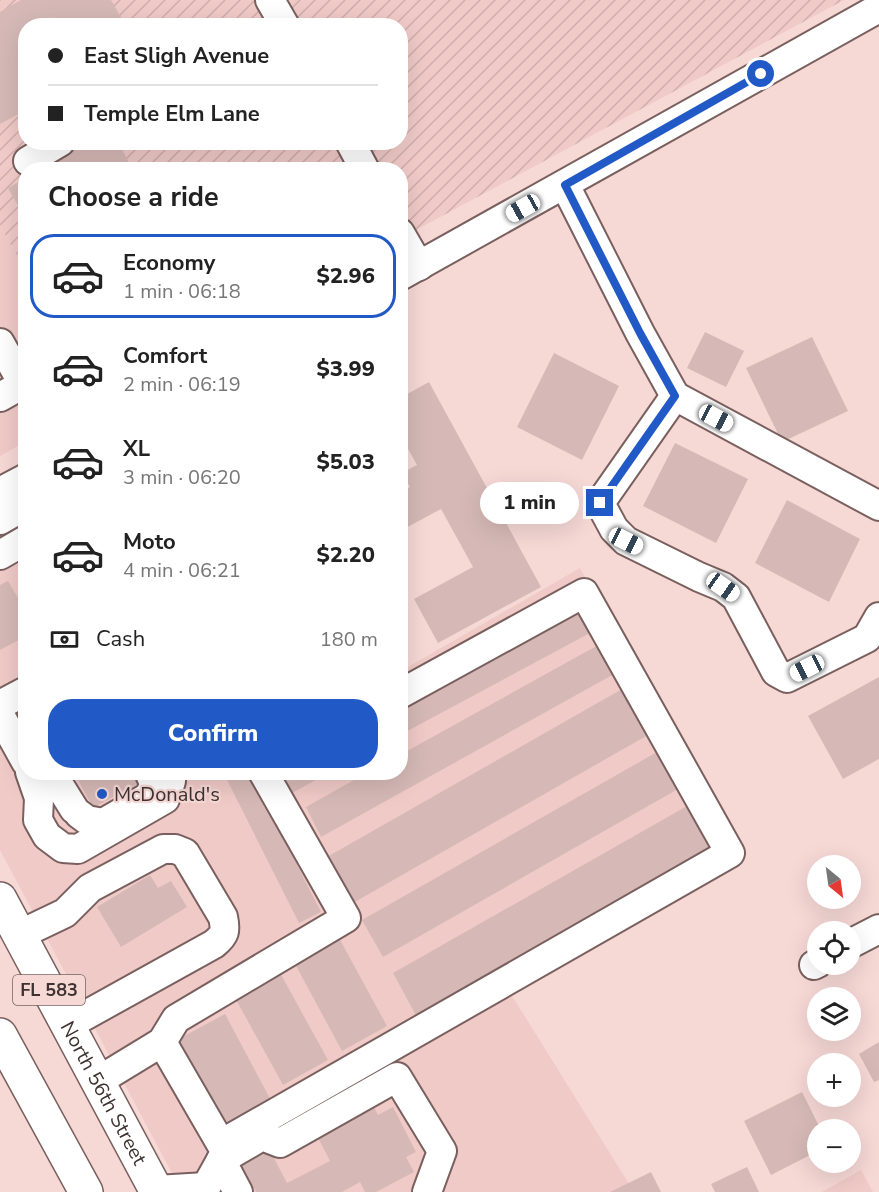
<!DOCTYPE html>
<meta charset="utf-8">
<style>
:root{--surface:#fff;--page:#f2f2f2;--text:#222;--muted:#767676;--line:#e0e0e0;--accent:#2159c6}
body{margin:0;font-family:"Nunito Sans",sans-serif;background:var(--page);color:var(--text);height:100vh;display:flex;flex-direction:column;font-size:22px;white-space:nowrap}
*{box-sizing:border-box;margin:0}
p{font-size:20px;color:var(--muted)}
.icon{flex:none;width:33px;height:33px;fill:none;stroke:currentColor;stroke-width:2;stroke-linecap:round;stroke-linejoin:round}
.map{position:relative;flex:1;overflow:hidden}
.sheet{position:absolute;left:18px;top:162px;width:390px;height:618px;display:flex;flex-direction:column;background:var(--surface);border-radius:24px;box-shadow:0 6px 24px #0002}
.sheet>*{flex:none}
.hud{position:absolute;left:18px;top:18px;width:390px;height:132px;border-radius:24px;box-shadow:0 6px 24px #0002;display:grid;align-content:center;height:132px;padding:0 30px;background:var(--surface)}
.needle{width:39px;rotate:151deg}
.fabs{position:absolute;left:807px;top:855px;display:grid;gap:12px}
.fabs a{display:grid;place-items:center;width:54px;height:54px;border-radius:50%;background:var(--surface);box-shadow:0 6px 24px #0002;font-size:30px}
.end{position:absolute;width:27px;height:27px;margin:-14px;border:8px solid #2159c6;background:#fff;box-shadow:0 0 0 3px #fff}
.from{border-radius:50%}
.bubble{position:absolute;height:42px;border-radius:21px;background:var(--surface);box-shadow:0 6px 24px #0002;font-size:20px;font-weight:800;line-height:42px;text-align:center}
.car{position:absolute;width:18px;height:36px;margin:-18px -9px;border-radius:8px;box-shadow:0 0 4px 2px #0007;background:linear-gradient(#fff 24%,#345 0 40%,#fff 0 76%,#345 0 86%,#fff 0)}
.hud b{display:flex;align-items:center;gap:21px;height:57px;font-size:22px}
.hud b+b{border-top:2px solid var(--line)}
.hud i{width:15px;height:15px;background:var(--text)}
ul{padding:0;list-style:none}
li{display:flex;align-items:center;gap:18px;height:84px;margin:0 12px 9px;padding:0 18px;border:3px solid transparent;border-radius:24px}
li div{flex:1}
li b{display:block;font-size:22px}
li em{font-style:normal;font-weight:800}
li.selected{border-color:var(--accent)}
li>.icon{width:54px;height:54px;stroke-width:1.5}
h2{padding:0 30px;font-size:27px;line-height:72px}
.pay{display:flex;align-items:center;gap:15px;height:66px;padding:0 30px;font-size:22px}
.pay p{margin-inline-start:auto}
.cta{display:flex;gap:12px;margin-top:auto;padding:12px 30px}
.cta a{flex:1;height:69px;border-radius:24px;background:var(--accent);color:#fff;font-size:24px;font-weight:800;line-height:69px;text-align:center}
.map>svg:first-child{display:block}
</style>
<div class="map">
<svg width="879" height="1192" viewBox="0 0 879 1192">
<defs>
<pattern id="industrial-furrows" width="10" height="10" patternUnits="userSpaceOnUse" patternTransform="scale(1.5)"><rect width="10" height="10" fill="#f0cac7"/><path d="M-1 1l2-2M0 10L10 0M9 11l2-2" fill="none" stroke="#cfaeab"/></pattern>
</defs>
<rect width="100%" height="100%" fill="#f6d8d5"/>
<g fill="#f0cac7">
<polygon points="0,225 26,271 25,442 0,456"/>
<polygon points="25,517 26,772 400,772 401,671 580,568 735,849 501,978 634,1192 182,1192 0,850 0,531"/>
<polygon points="861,1170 873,1192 822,1192"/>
</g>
<path fill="url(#industrial-furrows)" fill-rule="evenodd" d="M0,0H844L401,238L400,170H26L25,271L0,225ZM26,26H400V142H26Z"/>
<g fill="#d6b9b7">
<polygon points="21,0 111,0 126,26 26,26 26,110 0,124 0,12"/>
<polygon points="90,142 118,142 133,170 41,170"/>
<polygon points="26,178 26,220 8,188"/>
<polygon points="705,332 744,351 726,387 687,368"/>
<polygon points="812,337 848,411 782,442 746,368"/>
<polygon points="554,353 619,386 582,460 517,427"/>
<polygon points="429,382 541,587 438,643 414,599 473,567 441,509 400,531 400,493 410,487 402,473 417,465 400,434 400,398"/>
<polygon points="675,443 748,479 716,543 643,506"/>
<polygon points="787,500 860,539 829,602 755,563"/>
<polygon points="8,581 26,612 26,636 0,650 0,585"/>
<polygon points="577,609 590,633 400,735 400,704"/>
<polygon points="600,644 616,673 321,837 306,807 368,772 400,772 400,755"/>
<polygon points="879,677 879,759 843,779 808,716"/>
<polygon points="622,689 648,735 353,903 327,857"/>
<polygon points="657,752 678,789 383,957 362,920"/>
<polygon points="74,772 140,772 144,780 93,808"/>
<polygon points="241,772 250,772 321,912 299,923 227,780"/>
<polygon points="281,772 330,772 292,793"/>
<polygon points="687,806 713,851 418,1019 393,973"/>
<polygon points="150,875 158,888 171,881 187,907 121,947 97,907"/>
<polygon points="339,938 387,1026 342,1051 294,962"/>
<polygon points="279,971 328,1060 283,1085 234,996"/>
<polygon points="225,1014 274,1106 224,1133 175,1041"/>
<polygon points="879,1042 879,1080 874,1082 859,1054"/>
<polygon points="802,1092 821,1130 818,1130 818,1151 771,1175 744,1121"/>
<polygon points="371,1101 378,1115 393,1107 416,1152 406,1157 414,1172 376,1192 365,1192 360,1182 342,1192 256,1192 236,1154 264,1139 287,1183 330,1161 314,1130"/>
<polygon points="747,1167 759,1192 715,1192 711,1184"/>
<polygon points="651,1172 661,1192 610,1192"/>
</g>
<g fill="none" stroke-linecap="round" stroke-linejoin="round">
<defs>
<g id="minor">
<polyline points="270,0 285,26"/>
<polyline points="350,142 365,170"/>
<polyline points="28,161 60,142"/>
<polyline points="565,185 640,333 675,396 879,506"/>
<polyline points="400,233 419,266"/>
<polyline points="400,276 879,8"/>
<polyline points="0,343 23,384"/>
<polyline points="675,396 600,503 614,529 626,541 699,577 723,587 736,597 776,672 787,678 867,638 879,617"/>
<polyline points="0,397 23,384 26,389"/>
<polyline points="0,492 26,478"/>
<polyline points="0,520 26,505"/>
<polyline points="0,555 26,540"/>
<polyline points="0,705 26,691"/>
<polyline points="0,715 26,762"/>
<polyline points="30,772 39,798 38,820 47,836 63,848 78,849 165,799 171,781 169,772"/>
<polyline points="48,772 56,780 74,809"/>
<polyline points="79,814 87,820 103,823 148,797 155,785 149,772"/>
<path d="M19,935L65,913L90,888L163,849H175L185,853L223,917C226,931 225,935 214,944L68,1025"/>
<polyline points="850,944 879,929"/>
<polyline points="814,965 818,963"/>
<polyline points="162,1042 221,1144 730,853 584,593 400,694"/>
<polyline points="98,1081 162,1042 176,1019 346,918 263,772"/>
<polyline points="221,1160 238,1192"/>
<polyline points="206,1187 221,1160 262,1136 280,1143 397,1077 442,1151 427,1192"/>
<polyline points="156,1190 206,1187 204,1192"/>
</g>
<g id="major">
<path id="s1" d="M0,899L157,1192"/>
<polyline points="0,1035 86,1192"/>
</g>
</defs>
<use href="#minor" stroke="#79605e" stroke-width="32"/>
<use href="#major" stroke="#79605e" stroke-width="36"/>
<use href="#minor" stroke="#fff" stroke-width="28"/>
<use href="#major" stroke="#fff" stroke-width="33"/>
</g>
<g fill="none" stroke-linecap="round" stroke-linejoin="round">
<polyline stroke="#2159c6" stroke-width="8" points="600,503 675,396 640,333 565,185 761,74"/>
</g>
<circle fill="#2159c6" stroke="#f6d8d5" stroke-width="2" cx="102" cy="794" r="6"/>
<g text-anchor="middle" stroke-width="4.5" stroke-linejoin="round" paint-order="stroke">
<rect fill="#f6d8d5" stroke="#746462" stroke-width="1.5" x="13" y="975" width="72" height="30" rx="4.5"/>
<g font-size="18" font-weight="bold" fill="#3d3231">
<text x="49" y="996">FL 583</text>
</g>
<g font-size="20" fill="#3d3231" stroke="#f6d8d5" text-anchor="start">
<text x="114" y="801">McDonald's</text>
</g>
<g font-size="20" fill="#3d3231" stroke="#f6d8d5">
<text dy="7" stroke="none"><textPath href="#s1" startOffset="220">North 56th Street</textPath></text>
</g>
</g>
</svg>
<div class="fabs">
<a><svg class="needle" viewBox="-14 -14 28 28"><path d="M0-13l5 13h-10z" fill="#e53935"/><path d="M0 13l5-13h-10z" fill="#767676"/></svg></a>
<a><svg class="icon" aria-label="locate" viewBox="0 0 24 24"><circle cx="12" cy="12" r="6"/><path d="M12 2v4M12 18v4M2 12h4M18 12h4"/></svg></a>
<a><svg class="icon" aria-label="layers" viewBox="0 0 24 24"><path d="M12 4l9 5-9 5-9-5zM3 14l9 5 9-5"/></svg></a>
<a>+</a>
<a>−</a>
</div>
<i class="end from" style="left:761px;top:74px"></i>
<i class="end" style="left:600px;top:503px"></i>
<div class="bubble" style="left:480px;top:482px;width:99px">1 min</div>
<i class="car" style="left:523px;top:208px;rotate:241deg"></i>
<i class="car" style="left:716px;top:418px;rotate:118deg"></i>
<i class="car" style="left:626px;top:541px;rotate:117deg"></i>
<i class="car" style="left:723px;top:587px;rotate:125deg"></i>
<i class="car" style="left:807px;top:668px;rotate:243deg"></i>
<div class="hud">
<b><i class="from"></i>East Sligh Avenue</b>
<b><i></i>Temple Elm Lane</b>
</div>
<section class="sheet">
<h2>Choose a ride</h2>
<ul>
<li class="selected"><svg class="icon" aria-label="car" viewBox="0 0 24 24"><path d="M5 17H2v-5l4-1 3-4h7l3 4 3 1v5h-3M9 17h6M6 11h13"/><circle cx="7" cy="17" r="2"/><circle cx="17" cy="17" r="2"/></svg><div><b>Economy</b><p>1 min · 06:18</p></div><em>$2.96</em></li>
<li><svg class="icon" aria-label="car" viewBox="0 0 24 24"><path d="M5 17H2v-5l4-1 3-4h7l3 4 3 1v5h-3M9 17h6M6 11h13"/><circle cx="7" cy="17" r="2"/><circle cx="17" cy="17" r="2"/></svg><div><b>Comfort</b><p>2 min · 06:19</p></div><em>$3.99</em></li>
<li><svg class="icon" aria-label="car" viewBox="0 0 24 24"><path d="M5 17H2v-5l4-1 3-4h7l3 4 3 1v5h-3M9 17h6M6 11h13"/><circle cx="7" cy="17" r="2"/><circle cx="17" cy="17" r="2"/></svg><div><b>XL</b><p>3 min · 06:20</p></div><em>$5.03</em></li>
<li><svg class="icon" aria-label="car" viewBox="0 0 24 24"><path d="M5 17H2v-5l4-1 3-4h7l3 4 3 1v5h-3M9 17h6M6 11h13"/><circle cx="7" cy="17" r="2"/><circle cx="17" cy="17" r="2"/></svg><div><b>Moto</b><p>4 min · 06:21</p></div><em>$2.20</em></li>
</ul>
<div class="pay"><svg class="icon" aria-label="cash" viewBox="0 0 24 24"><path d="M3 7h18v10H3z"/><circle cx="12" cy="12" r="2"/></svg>Cash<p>180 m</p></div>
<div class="cta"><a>Confirm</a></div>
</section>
</div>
